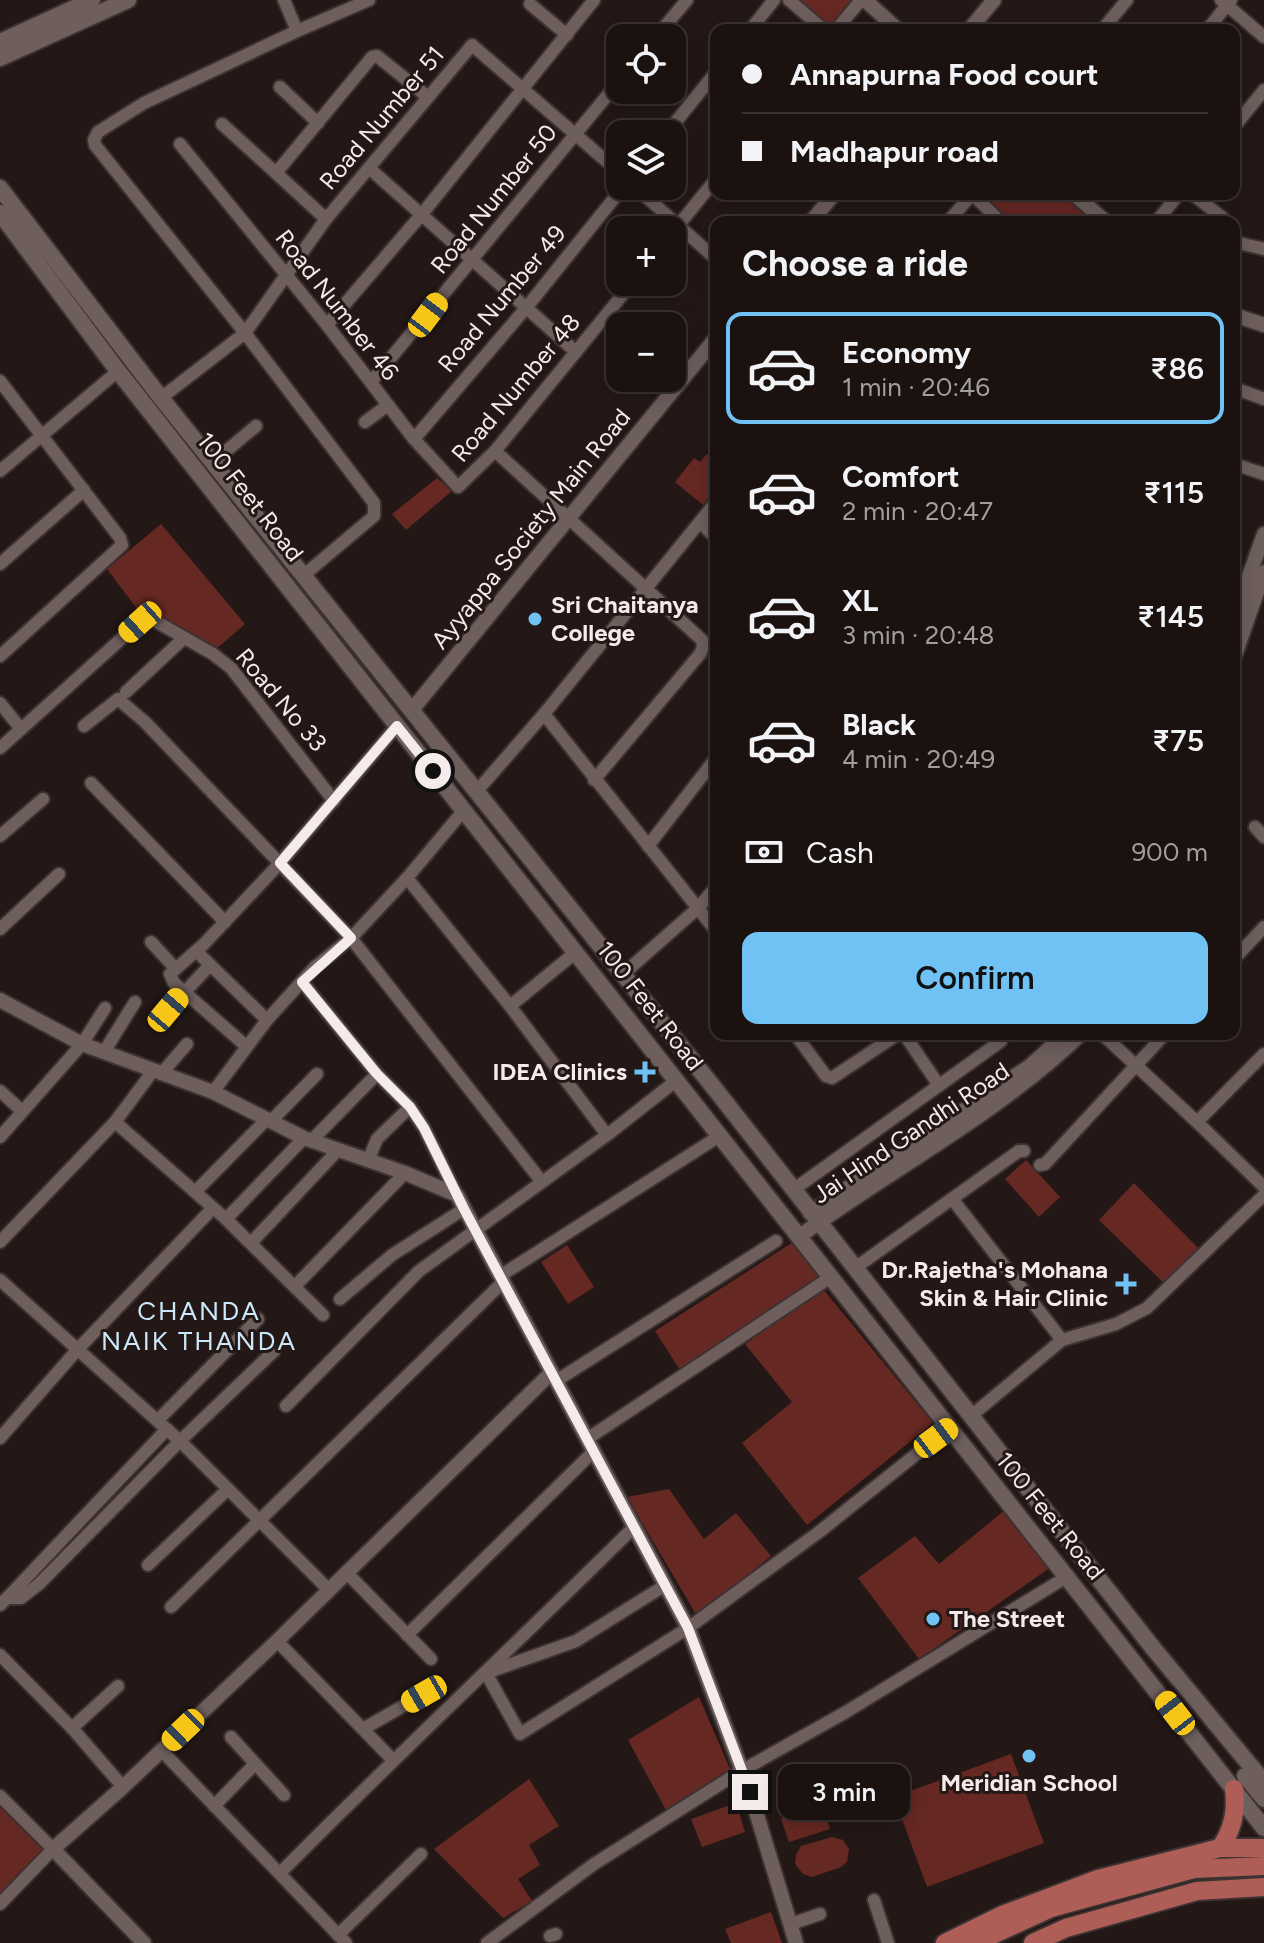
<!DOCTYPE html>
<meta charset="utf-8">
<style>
:root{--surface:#1b1210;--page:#241b19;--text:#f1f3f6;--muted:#a09e9f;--line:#393230;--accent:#70c2f4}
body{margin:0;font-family:Figtree,sans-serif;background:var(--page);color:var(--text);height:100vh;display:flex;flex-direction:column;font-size:30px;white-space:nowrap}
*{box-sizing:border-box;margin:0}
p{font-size:26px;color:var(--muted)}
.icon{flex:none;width:44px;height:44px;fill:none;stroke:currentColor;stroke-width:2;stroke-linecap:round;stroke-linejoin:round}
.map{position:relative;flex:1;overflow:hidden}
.panel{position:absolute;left:710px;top:216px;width:530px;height:824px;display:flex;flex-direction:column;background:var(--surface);border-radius:16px;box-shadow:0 4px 20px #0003,0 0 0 2px var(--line)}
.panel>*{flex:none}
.guide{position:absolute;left:710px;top:24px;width:530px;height:176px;border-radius:16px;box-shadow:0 4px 20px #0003,0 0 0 2px var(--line);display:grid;align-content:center;height:176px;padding:0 32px;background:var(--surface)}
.fabs{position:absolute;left:606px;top:24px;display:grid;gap:16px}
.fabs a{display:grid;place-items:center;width:80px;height:80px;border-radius:16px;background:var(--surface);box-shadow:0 4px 20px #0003,0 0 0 2px var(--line);font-size:40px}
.end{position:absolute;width:36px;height:36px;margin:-18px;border:10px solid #f4ebea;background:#111;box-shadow:0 0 0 4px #111}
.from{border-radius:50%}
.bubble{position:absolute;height:56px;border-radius:16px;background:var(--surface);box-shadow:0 4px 20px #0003,0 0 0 2px var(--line);font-size:26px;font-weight:600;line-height:56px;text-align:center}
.car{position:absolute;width:24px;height:48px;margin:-24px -12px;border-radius:10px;box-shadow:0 0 6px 2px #0007;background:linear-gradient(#f5c518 24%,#345 0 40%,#f5c518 0 76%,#345 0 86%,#f5c518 0)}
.guide b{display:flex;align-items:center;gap:28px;height:76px;font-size:30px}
.guide b+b{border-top:2px solid var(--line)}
.guide i{width:20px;height:20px;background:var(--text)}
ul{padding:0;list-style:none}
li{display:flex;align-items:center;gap:24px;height:112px;margin:0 16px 12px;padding:0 16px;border:4px solid transparent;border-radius:16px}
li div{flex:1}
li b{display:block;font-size:30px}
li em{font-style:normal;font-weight:600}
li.active{border-color:var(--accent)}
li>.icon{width:72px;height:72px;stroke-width:1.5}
h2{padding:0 32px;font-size:36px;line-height:96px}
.pay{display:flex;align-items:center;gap:20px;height:88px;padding:0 32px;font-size:30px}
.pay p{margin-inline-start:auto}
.action{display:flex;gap:16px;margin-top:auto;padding:16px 32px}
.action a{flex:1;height:92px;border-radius:16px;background:var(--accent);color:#111;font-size:32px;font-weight:600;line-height:92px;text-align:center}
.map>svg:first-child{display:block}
</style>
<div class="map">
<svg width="1264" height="1943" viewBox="0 0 1264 1943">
<rect width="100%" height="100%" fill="#241816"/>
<g fill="#662823">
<polygon points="794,0 854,0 829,30"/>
<polygon points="982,194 1064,194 1096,222 1012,222"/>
<polygon points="707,454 716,461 716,488 703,505 675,482 694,458 700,462"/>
<polygon points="437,478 452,491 406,530 392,514"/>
<polygon points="161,524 245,624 215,650 154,613 141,614 107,569"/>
<polygon points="1026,1160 1060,1197 1039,1217 1005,1179"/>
<polygon points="1134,1183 1204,1254 1170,1289 1099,1220"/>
<polygon points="793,1242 822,1277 680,1370 655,1331"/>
<polygon points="567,1245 594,1287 568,1304 541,1262"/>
<polygon points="823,1289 933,1423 807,1525 742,1443 792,1402 745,1344"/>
<polygon points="669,1489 704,1539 736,1513 771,1556 697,1616 627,1497"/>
<polygon points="1005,1510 1051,1567 919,1659 858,1578 915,1536 939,1564"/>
<polygon points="699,1697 730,1769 666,1810 628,1740"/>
<polygon points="1011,1754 1044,1843 927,1887 894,1797"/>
<polygon points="529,1779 559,1826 529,1845 540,1865 518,1879 532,1901 503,1918 434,1849"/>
<polygon points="736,1803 745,1832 702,1847 691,1819"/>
<polygon points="0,1804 45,1849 0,1895"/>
<polygon points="822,1804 830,1829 789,1842 781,1819"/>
<polygon points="832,1837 843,1840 849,1849 847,1862 841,1867 812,1877 803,1874 795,1864 796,1855 801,1846"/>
<polygon points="771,1912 782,1943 731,1943 725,1929"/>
</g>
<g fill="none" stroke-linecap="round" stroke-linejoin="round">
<defs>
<g id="minor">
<polyline points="284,0 297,31 144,103 98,132 94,140 95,145 245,333 374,503 374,516 304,575"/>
<polyline points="789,0 824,30"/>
<polyline points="1221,0 1264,37"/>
<polyline points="530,4 567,35"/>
<polyline points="750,30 774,0"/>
<polyline points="836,30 861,0"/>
<polyline points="1102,30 1127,0"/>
<polyline points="1207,30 1231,0"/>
<polyline points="297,31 369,0"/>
<polyline points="655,38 687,0"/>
<polyline points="280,87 318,123"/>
<polyline points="222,124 276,173"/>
<polyline points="1234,127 1264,90"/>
<polyline points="666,134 716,72"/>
<polyline points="180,144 327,325 414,439 458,487 495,451 633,282"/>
<polyline points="369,168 576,352"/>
<polyline points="634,186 716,259"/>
<polyline points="972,194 1001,222"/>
<polyline points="1192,194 1223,218"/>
<polyline points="326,219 276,173 372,57 377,56 428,97"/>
<polyline points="948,222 972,194"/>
<polyline points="1156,222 1179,194"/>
<polyline points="672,233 716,179"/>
<polyline points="1234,242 1264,249"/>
<polyline points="327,325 422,214 594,0"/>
<polyline points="0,381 120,538 122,545 0,656"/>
<polyline points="371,382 620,80"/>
<polyline points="1234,388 1264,399"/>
<polyline points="161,398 245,333 326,219 472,45 620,173"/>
<polyline points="365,422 388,405"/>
<polyline points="414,439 526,308 624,186"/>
<polyline points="495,451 702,640 703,647 700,654 594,780"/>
<polyline points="213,462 256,426"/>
<polyline points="1234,464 1264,474"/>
<polyline points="0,471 118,371"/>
<polyline points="700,522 716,538"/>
<polyline points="0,564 84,490"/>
<polyline points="126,692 183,639"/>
<polyline points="0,703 21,729"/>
<polyline points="544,714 716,931"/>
<polyline points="84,726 118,699 145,722 351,938 542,1182"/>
<polyline points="0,748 140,622 150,618 213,654 231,668 334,801"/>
<polyline points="91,783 225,922"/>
<polyline points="477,791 544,714 716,502"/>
<polyline points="1255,827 1264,837"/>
<polyline points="0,836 43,799"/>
<polyline points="648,846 716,758"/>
<polyline points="407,878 510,1006 607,1135"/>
<polyline points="0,929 59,874"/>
<polyline points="151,942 175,968"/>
<polyline points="196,951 267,1020"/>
<polyline points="1234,959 1264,927"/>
<polyline points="622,975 698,908 716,887"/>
<polyline points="302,982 377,1074 410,1107 424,1128 457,1195"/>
<polyline points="510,1006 576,952"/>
<polyline points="168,1010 210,965"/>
<polyline points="795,1034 826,1076 832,1078 898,1034"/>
<polyline points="904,1034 938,1084"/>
<polyline points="1102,1034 1197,1122"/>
<polyline points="246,1046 174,983 170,974 204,944 280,863 397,726"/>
<polyline points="104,1052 135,1002"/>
<polyline points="1264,1054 1197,1122 1264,1187"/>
<polyline points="161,1074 187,1044"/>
<polyline points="0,1091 22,1111"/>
<polyline points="213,1092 267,1020 314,968 351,938 407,878 464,810"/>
<polyline points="271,1121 317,1074"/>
<polyline points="115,1122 226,1219 323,1315"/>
<polyline points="0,1137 82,1044 105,1008"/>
<polyline points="312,1140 377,1074"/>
<polyline points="368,1161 377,1139 410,1107"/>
<polyline points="1040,1165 1045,1164 1165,1034"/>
<polyline points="793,1190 1001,1041"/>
<polyline points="195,1192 267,1119"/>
<polyline points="953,1200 1062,1340"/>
<polyline points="226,1219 304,1138"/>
<polyline points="0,1242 115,1122 153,1071"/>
<polyline points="251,1243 338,1150"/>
<polyline points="855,1268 1019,1151 1024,1151"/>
<polyline points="500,1276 721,1135"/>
<polyline points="0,1280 180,1441 328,1589"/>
<polyline points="295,1286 405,1173"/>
<polyline points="340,1299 392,1255 464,1209"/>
<polyline points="556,1381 776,1241"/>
<polyline points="286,1406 419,1271 607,1135 677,1080"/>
<polyline points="971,1416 1062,1340 1116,1324 1147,1308 1264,1195"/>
<polyline points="158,1420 258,1319"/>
<polyline points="0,1438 78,1349 213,1208"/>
<polyline points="587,1439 831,1277"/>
<polyline points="148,1565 228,1489"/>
<polyline points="346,1572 431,1659"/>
<polyline points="664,1586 576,1641 486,1673 520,1734 688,1628 819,1532 949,1428"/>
<polyline points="7,1598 167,1429"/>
<polyline points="0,1605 7,1598 21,1598 39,1584 180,1441 274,1351"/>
<polyline points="171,1607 503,1282"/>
<polyline points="407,1635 593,1452"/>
<polyline points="277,1641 392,1759"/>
<polyline points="0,1655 72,1728 123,1787"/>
<polyline points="72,1728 118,1686"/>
<polyline points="363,1729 424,1694"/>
<polyline points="231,1737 284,1795"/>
<polyline points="162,1751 346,1943"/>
<polyline points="0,1796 53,1849 0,1904"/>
<polyline points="214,1806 255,1764"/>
<path d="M280,1873C396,1756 516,1644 633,1528"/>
<polyline points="874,1900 888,1943"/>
<polyline points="791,1924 820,1914"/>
<polyline points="338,1935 421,1854"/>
<polyline points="550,1936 556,1934"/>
<polyline points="487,1943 594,1864 741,1771 846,1712 1068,1576"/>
</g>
<g id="tertiary">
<polyline points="865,0 898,30"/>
<polyline points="969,30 994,0"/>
<polyline points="1074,194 1106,222"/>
<polyline points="811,222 834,194"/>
<polyline points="1234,315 1264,325"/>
<polyline points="1234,618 1264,534"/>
<polyline points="1234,658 1264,572"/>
<polyline points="411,711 716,338"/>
<polyline points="0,1000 82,1044 213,1092 304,1138 405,1173 457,1195 688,1628 750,1792 796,1943"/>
<polyline points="810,1213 1030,1066 1065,1034"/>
<path d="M800,1236C893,1168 998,1114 1081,1034"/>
<polyline points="144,1943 53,1849 123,1787 277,1641 551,1373"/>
</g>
<g id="secondary">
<polyline points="0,42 92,0"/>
<polyline points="0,58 128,0"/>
<polyline points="0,188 161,398 715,1089 1153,1648 1264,1782"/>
<polyline points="0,213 118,371 1264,1828"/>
<polyline points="1245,1776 1264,1799"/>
</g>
<g id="primary">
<path d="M1220,1848C1233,1830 1237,1811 1234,1789"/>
<polyline points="945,1943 1002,1915 1098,1879 1220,1848 1264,1848"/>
<polyline points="975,1943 1051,1908 1194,1869 1264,1866"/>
<polyline points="1033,1943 1066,1928 1197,1891 1264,1887"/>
</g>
</defs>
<use href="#minor" stroke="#3b3231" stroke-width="16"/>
<use href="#tertiary" stroke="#3b3231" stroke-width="18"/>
<use href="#secondary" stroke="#3b3231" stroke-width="20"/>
<use href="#primary" stroke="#3b3231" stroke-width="22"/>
<use href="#minor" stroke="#6e5f5d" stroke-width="12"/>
<use href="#tertiary" stroke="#6e5f5d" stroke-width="14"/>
<use href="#secondary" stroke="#6e5f5d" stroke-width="16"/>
<use href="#primary" stroke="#ae5e57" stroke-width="18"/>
</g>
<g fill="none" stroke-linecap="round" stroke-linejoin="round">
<polyline stroke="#f4ebea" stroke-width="10" points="433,771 397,726 280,863 351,938 302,982 377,1074 410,1107 424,1128 464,1209 688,1628 750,1792"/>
</g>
<g fill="#70c2f4" stroke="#241816" stroke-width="3">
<circle cx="535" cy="619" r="8"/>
<path d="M641 1060h8v8h8v8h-8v8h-8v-8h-8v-8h8z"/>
<path d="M1122 1272h8v8h8v8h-8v8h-8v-8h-8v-8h8z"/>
<circle cx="933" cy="1619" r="8"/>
<circle cx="1029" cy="1756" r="8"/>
</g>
<g text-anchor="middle" stroke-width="6" stroke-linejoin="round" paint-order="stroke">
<g font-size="24" fill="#f4ebea" stroke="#241816">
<text transform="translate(382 118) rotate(-50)" y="8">Road Number 51</text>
<text transform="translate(494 199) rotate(-51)" y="8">Road Number 50</text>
<text transform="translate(502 299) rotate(-50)" y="8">Road Number 49</text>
<text transform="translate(337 305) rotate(52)" y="8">Road Number 46</text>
<text transform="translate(516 388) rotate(-50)" y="8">Road Number 48</text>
<text transform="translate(250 497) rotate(52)" y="8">100 Feet Road</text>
<text transform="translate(531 529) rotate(-51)" y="8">Ayyappa Society Main Road</text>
<text transform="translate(281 700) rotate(50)" y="8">Road No 33</text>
<text transform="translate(650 1006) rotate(52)" y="8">100 Feet Road</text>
<text transform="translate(911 1133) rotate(-34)" y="8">Jai Hind Gandhi Road</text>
<text transform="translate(1050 1516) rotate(51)" y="8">100 Feet Road</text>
</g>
<g font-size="24" font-weight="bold" fill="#f4ebea" stroke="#241816" text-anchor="start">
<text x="551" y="613">Sri Chaitanya<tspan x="551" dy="28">College</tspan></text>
<text x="627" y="1080" text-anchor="end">IDEA Clinics</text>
<text x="1108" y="1278" text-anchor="end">Dr.Rajetha's Mohana<tspan x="1108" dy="28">Skin &amp; Hair Clinic</tspan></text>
<text x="949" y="1627">The Street</text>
<text x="1029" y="1791" text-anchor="middle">Meridian School</text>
</g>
<g font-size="26" letter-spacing="2" fill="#cbe8fb" stroke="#241816">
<text x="199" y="1320">CHANDA<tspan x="199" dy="30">NAIK THANDA</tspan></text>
</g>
</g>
</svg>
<div class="fabs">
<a><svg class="icon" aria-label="locate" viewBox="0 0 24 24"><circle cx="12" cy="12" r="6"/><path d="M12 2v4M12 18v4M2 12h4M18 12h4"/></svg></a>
<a><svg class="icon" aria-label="layers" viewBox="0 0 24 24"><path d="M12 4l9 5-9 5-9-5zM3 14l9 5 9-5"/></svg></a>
<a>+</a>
<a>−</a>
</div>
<i class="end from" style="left:433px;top:771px"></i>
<i class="end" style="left:750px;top:1792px"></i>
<div class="bubble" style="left:778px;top:1764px;width:132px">3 min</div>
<i class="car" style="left:428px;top:315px;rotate:37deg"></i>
<i class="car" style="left:140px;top:622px;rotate:228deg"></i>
<i class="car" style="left:168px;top:1010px;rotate:40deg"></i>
<i class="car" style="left:936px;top:1438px;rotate:53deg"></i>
<i class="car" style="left:424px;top:1694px;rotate:240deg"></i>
<i class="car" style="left:1175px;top:1713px;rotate:322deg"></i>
<i class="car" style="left:183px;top:1730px;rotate:226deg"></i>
<div class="guide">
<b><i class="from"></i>Annapurna Food court</b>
<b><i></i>Madhapur road</b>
</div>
<section class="panel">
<h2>Choose a ride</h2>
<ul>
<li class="active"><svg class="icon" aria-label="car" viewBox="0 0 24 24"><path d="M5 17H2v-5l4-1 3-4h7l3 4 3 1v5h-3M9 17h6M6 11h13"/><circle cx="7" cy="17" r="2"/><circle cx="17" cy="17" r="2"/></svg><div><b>Economy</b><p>1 min · 20:46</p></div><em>₹86</em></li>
<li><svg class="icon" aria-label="car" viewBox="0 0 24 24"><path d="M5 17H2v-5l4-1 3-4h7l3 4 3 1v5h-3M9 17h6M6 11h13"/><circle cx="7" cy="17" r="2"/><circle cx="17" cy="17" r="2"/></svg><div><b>Comfort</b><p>2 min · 20:47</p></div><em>₹115</em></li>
<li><svg class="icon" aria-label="car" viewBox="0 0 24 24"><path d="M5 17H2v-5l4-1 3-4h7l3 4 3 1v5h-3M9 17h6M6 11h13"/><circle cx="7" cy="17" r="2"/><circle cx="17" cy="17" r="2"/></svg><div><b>XL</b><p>3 min · 20:48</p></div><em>₹145</em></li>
<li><svg class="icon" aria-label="car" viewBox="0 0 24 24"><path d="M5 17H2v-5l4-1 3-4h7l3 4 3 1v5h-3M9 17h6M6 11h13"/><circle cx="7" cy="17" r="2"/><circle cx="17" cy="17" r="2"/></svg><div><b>Black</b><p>4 min · 20:49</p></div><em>₹75</em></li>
</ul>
<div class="pay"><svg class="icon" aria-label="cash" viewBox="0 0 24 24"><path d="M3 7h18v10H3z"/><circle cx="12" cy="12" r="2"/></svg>Cash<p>900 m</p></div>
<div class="action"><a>Confirm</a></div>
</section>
</div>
